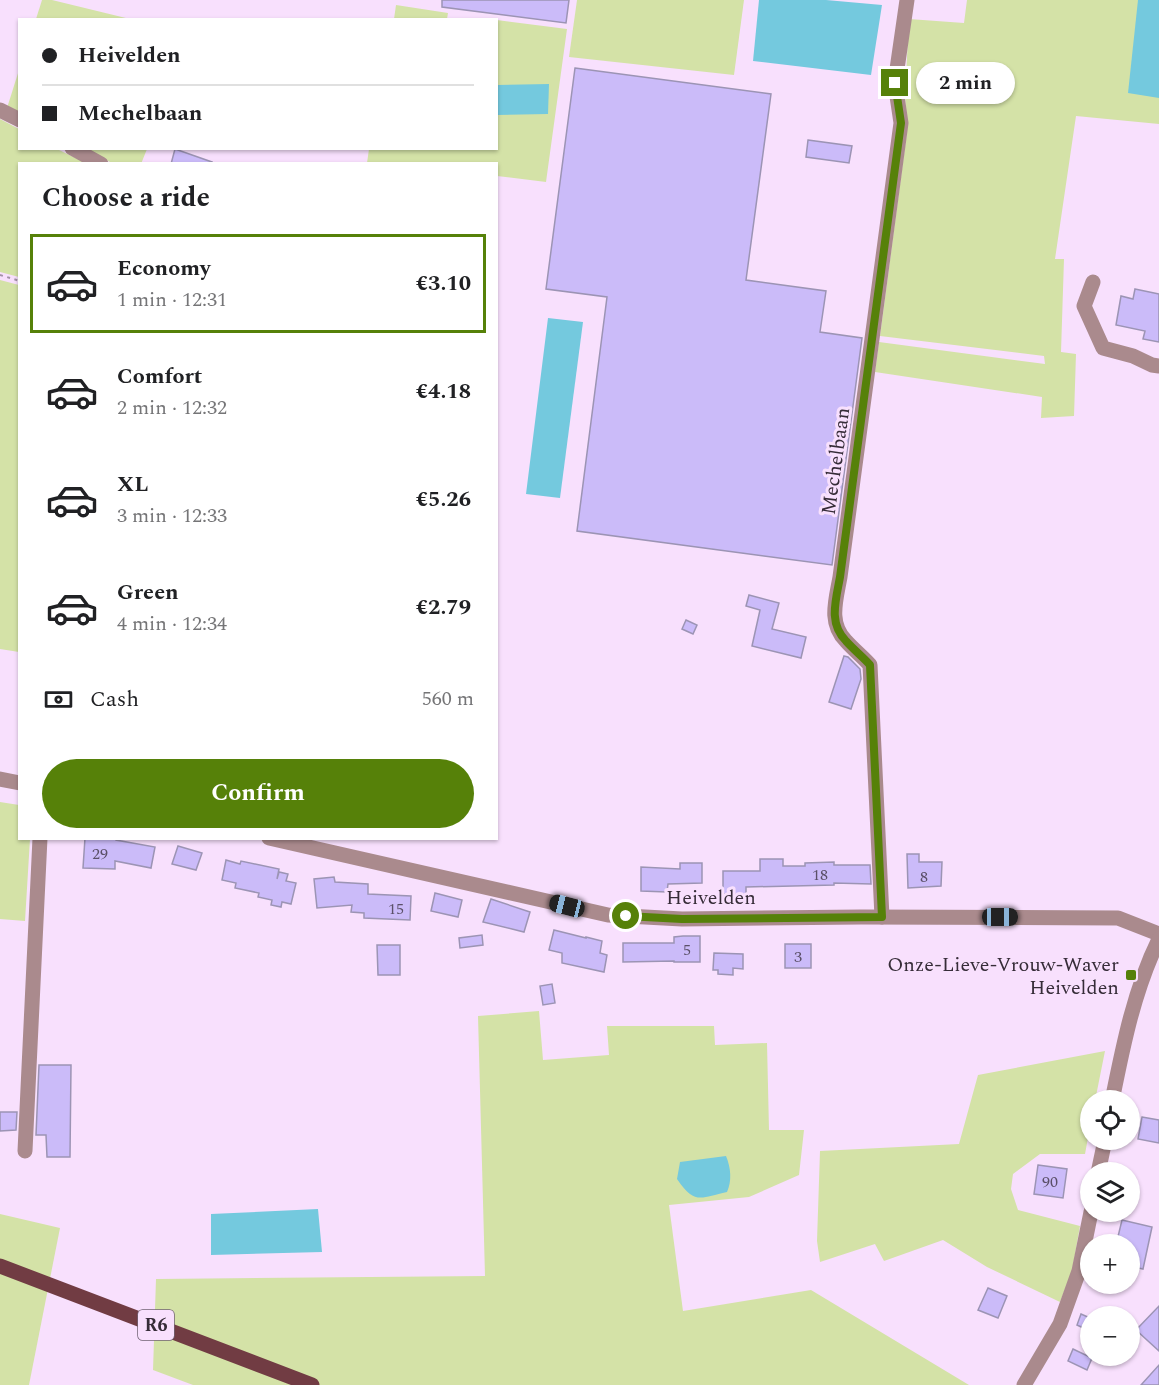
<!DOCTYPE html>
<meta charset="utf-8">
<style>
:root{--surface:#fff;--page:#f6f6f6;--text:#202124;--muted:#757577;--line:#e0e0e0;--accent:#568109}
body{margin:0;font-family:Spectral,serif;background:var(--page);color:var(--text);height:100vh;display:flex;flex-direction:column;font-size:22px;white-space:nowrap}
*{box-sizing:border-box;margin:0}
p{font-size:20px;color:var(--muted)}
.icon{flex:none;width:33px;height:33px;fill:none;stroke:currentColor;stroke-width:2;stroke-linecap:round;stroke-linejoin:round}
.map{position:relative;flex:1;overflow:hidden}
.details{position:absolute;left:18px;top:162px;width:480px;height:678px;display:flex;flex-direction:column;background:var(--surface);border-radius:0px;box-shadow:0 2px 4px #0004}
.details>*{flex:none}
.guide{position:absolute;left:18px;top:18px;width:480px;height:132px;border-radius:0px;box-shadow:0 2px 4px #0004;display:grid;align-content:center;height:132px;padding:0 24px;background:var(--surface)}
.controls{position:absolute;left:1080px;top:1090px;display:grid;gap:12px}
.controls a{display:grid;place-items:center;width:60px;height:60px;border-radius:50%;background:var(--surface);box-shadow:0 2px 4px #0004;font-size:30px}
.end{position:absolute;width:27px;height:27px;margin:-14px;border:8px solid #568109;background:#fff;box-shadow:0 0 0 3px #fff}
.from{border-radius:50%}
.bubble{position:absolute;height:42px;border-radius:21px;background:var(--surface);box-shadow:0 2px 4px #0004;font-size:20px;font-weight:700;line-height:42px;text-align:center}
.car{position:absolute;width:18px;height:36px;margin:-18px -9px;border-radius:8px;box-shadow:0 0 4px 2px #0007;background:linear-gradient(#222 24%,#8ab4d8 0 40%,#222 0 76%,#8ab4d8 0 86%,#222 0)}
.guide b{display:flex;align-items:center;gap:21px;height:57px;font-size:22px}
.guide b+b{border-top:2px solid var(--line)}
.guide i{width:15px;height:15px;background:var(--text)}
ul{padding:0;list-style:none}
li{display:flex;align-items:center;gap:18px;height:99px;margin:0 12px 9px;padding:0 12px;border:3px solid transparent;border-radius:0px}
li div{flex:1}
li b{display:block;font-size:22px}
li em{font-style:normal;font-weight:700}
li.active{border-color:var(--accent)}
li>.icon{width:54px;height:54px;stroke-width:1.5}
h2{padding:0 24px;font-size:27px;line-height:72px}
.pay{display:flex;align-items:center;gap:15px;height:66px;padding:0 24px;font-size:22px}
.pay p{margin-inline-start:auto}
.button{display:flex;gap:12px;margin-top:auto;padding:12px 24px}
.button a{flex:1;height:69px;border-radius:36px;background:var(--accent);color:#fff;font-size:24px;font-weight:700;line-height:69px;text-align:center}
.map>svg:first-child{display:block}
</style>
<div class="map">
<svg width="1159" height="1385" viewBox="0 0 1159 1385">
<rect width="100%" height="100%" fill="#f8e0fd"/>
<g fill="#d4e2a7">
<polygon points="42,0 52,0 130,19 36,19"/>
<polygon points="577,0 744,0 734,75 569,57"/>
<polygon points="967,0 1159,0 1159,124 1076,116 1055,259 1064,259 1061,352 1076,354 1074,416 1041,418 1042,397 875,372 879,342 1045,364 1044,356 880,336 907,132 905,95 909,19 964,23"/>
<polygon points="396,5 448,13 447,19 394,19"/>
<polygon points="497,20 567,29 546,182 497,176 496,164 367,163 369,149 496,148"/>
<polygon points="19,70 19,114 7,108"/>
<polygon points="0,119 19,129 20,148 57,149 86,163 20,164 19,277 0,272"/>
<polygon points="84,149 147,149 141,164 112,163"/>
<polygon points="0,280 19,285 19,652 0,649"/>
<polygon points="0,802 19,805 20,838 30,839 25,921 0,919"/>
<polygon points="539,1011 543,1060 609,1055 607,1026 714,1026 715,1045 767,1043 769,1130 804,1130 799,1175 749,1197 669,1205 683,1311 811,1290 969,1385 193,1385 153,1370 156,1279 485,1276 478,1016"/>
<polygon points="1105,1051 1095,1101 1090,1101 1090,1127 1085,1154 1040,1154 1013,1174 1011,1189 1018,1210 1080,1226 1072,1271 1060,1302 987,1267 943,1240 884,1261 875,1244 820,1262 817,1241 820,1151 959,1144 978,1075"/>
<polygon points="0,1214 60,1228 29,1385 0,1385"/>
</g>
<g fill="#74c9de">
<polygon points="759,0 826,0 882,5 871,75 753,61"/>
<polygon points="1138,0 1159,0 1159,98 1128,93"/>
<polygon points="549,84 548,114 497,115 497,85"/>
<polygon points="548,318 583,322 560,498 526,494"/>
<path d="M726,1156C731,1168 732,1181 727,1192C700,1198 695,1205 677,1179L680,1162Z"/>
<polygon points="318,1209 322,1252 211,1255 211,1214"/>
</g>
<g fill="#cbbbf9" stroke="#9c94b4" stroke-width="1.5">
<polygon points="442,0 569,0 566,23 442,7"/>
<polygon points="575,68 771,94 746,280 826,291 820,332 862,338 832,565 577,531 607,297 546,289"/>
<polygon points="808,140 852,146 849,163 806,157"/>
<polygon points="175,149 212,162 211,164 171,164"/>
<polygon points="1135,289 1159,294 1159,342 1143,339 1145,331 1116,325 1121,296 1133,299"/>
<polygon points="749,595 779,603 772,629 806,637 801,658 752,646 760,610 746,606"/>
<polygon points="686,620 697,625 693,634 682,629"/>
<polygon points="844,656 848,657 860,669 861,679 851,709 829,702"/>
<polygon points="85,838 116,838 116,840 155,847 151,868 115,861 115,869 83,868"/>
<polygon points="178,846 202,853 196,870 172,864"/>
<polygon points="907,854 919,854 919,862 942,862 941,886 908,888"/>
<polygon points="760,859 783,859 783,866 805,866 805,863 834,862 834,865 870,865 871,884 834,883 834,885 746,887 746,894 723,894 723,871 760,871"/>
<polygon points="226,860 240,864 241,861 279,869 277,879 279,872 288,874 286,881 296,883 291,904 282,902 281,907 271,905 272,900 258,897 259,893 235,888 236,883 222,880"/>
<polygon points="680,863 702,863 702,883 668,884 667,892 641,891 641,867 680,869"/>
<polygon points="334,877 335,882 368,884 368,894 411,896 410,920 364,918 364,913 351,912 352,905 317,908 314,879"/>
<polygon points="435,893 462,900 458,917 431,911"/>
<polygon points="491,899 530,912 524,932 483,922"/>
<polygon points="554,930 586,938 586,937 602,941 600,953 607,955 604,972 562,963 562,953 549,950"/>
<polygon points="482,935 483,945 460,948 459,938"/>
<polygon points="683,936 700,936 700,962 674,962 674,961 623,962 623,943 674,943 674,937"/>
<rect x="785" y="944" width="26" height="24"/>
<polygon points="377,945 400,945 400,975 378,975"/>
<polygon points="714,953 743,954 743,969 733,968 733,975 718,974 718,970 713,970"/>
<polygon points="552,984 555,1003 543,1005 540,986"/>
<polygon points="39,1065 71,1065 70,1157 47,1157 46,1135 36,1135"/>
<polygon points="0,1112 17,1112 16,1130 0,1131"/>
<polygon points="1142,1117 1159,1120 1159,1143 1138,1139"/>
<polygon points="1038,1165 1067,1169 1063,1198 1034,1194"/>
<polygon points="1122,1220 1152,1227 1143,1269 1130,1266 1130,1245 1116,1245"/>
<polygon points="988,1288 1007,1296 998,1318 978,1310"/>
<polygon points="1159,1306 1159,1351 1136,1330"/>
<polygon points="1081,1314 1090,1318 1090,1331 1077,1325"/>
<polygon points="1073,1349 1092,1358 1087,1370 1068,1361"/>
<polygon points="1159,1365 1159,1385 1141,1385"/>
</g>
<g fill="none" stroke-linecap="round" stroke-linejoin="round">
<polyline stroke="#a391a7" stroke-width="2" stroke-dasharray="3 4.5" stroke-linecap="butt" points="0,275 20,281"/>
<g stroke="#aa8a8d" stroke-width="15">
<polyline points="0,110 20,120"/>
<polyline points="72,148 101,164"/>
<polyline points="1093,282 1084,306 1103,348 1133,356 1152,365 1159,366"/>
<polyline points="0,779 20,783"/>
<polyline points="269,838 608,915 682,919 861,917 1118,918 1159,934"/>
<path d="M882,917L870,665C863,657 854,650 846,641C828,623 836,600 840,577L901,123L895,83L907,0"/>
<path d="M1112,1101C1123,1046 1134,990 1159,939"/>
<polyline points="25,1151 40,838"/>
<polyline points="1098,1173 1105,1140"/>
<polyline points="1024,1385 1060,1324 1079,1271 1091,1212"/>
</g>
<polyline stroke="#713c43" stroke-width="15" points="0,1266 312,1385"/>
</g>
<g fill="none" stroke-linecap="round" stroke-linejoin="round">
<path stroke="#568109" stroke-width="8" d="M626,916L682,919L882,917L870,665C863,657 854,650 846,641C828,623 836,600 840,577L901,123L895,83"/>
</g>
<rect fill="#568109" stroke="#f8e0fd" stroke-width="2" x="1125" y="969" width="12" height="12" rx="3"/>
<g text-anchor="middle" stroke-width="6" stroke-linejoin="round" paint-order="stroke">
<g font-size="16" fill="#5b5068">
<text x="100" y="859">29</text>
<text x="820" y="880">18</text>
<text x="924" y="882">8</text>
<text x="396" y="914">15</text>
<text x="687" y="955">5</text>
<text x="798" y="962">3</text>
<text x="1050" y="1187">90</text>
</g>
<rect fill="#f8e0fd" stroke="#706273" stroke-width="1.5" x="138" y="1310" width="36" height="30" rx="4.5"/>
<g font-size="18" font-weight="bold" fill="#362c38">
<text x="156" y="1331">R6</text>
</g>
<g font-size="20" fill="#362c38" stroke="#f8e0fd">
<text transform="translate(835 461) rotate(-82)" y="7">Mechelbaan</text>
<text x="711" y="904">Heivelden</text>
</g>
<g font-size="20" fill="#362c38" stroke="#f8e0fd" text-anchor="end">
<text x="1119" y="971">Onze-Lieve-Vrouw-Waver<tspan x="1119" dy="23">Heivelden</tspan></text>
</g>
</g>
</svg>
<div class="controls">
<a><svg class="icon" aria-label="locate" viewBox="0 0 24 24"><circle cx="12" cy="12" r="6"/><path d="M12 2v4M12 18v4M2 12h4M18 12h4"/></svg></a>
<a><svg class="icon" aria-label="layers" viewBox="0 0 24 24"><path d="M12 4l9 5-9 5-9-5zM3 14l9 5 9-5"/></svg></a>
<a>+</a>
<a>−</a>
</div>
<i class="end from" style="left:626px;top:916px"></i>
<i class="end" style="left:895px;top:83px"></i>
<div class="bubble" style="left:916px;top:62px;width:99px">2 min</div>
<i class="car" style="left:567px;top:906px;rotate:284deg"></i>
<i class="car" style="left:1000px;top:917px;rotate:90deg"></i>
<div class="guide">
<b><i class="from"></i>Heivelden</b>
<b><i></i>Mechelbaan</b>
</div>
<section class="details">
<h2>Choose a ride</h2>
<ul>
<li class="active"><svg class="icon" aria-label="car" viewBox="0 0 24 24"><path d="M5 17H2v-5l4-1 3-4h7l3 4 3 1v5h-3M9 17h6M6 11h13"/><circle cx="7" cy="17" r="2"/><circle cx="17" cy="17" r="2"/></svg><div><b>Economy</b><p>1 min · 12:31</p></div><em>€3.10</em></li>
<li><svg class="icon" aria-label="car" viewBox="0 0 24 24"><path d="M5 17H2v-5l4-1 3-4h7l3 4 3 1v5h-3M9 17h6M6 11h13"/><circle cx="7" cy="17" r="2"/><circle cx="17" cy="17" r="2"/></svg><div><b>Comfort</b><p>2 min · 12:32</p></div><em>€4.18</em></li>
<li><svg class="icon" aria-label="car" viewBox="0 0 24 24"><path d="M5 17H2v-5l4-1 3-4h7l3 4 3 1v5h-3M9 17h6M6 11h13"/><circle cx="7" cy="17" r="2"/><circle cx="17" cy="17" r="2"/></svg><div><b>XL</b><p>3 min · 12:33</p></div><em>€5.26</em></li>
<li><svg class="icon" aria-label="car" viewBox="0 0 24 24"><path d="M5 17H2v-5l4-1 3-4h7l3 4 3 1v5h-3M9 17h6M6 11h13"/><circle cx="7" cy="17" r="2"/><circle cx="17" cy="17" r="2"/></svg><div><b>Green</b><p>4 min · 12:34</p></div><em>€2.79</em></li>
</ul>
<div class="pay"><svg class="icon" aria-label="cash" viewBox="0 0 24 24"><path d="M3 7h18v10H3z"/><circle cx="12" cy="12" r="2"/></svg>Cash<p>560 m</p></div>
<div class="button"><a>Confirm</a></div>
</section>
</div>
